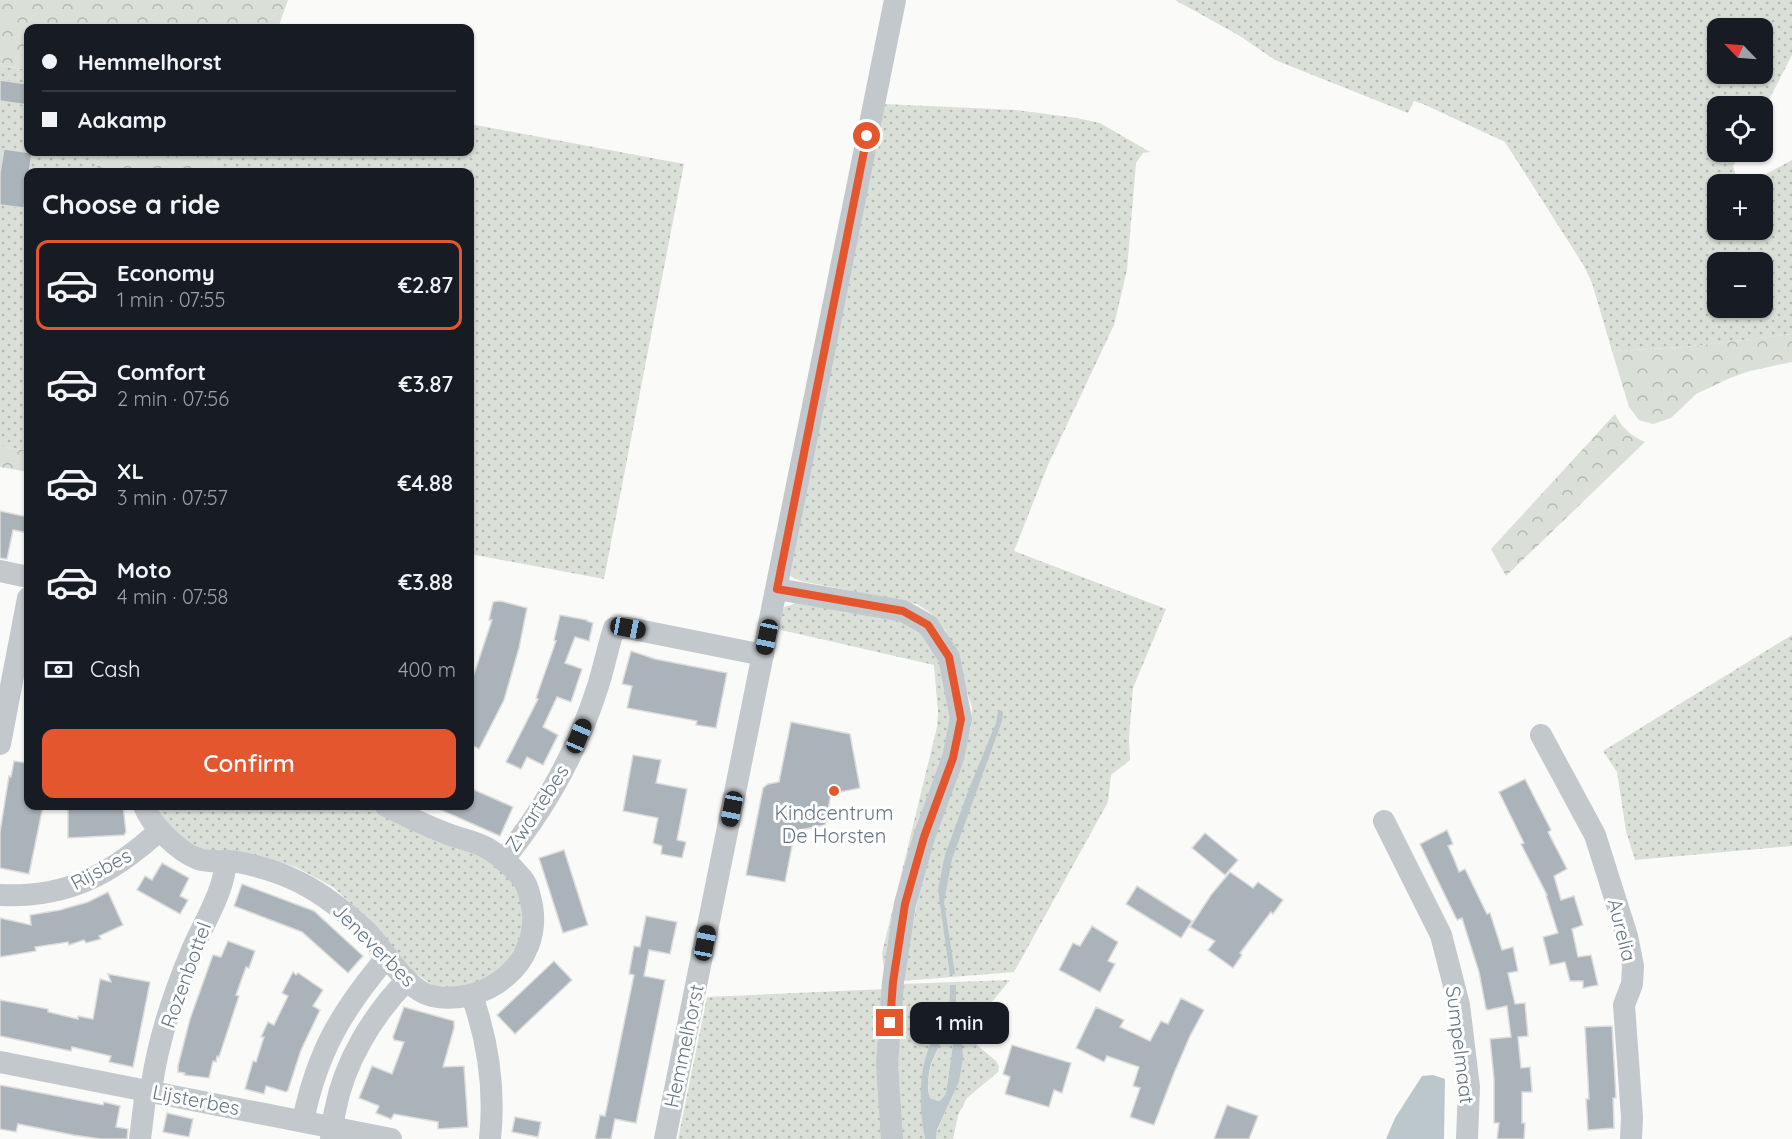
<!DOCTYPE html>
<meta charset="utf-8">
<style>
:root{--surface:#171b24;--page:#20242c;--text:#f1f3f6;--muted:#9ea1a6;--line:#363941;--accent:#e4572e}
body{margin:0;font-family:Quicksand,sans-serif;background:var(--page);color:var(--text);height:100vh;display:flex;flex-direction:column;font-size:22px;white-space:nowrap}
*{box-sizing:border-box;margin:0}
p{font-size:20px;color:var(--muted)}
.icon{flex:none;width:33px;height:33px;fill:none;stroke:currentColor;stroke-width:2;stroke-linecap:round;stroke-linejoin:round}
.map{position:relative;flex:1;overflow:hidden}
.drawer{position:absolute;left:24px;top:168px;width:450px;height:642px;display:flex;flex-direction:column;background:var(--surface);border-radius:12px;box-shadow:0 2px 4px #0004}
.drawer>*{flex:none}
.banner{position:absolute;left:24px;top:24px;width:450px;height:132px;border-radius:12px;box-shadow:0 2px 4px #0004;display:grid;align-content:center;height:132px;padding:0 18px;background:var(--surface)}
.needle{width:39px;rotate:295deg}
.fabs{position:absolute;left:1707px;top:18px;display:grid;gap:12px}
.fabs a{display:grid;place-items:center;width:66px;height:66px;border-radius:12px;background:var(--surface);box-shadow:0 2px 4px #0004;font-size:30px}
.end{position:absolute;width:27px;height:27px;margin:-14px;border:8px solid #e4572e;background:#fff;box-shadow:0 0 0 3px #fff}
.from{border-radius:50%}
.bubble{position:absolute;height:42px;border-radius:12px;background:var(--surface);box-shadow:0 2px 4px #0004;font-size:20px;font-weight:600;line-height:42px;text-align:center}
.car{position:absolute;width:18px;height:36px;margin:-18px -9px;border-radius:8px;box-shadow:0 0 4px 2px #0007;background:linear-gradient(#222 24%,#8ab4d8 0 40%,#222 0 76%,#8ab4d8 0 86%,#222 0)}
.banner b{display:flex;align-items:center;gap:21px;height:57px;font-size:22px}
.banner b+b{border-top:2px solid var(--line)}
.banner i{width:15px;height:15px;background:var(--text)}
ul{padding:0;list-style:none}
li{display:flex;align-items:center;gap:18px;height:90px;margin:0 12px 9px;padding:0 6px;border:3px solid transparent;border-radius:12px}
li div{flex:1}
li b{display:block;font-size:22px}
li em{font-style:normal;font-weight:600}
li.current{border-color:var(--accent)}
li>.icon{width:54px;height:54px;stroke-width:1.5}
h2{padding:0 18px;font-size:27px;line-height:72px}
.pay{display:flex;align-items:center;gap:15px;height:66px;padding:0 18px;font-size:22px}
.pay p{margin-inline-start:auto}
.cta{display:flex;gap:12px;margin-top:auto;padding:12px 18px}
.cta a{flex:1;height:69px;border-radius:12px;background:var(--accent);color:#fff;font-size:24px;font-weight:600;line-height:69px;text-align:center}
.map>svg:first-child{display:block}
</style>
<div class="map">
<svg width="1792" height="1139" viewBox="0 0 1792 1139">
<defs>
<pattern id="grass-dots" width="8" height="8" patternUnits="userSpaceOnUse" patternTransform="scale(1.5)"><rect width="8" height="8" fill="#dadfd7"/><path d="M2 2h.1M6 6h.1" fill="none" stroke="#b4b9b4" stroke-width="1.8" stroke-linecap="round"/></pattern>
<pattern id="forest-crowns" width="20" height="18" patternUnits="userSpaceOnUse" patternTransform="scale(1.5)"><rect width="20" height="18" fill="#dadfd7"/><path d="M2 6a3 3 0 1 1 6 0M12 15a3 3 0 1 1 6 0" fill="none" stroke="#b4b9b4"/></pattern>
</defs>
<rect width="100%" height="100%" fill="#fafaf8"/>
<g fill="url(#grass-dots)" fill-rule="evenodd">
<path d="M1175,0H1792V55L1763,111L1762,106H1718V152H1741L1733,166L1739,184H1718V230H1762V184H1747L1792,160V334L1685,347L1612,351L1592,283L1584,266L1505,142L1423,104L1414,101L1408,113L1275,60L1240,36ZM1718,28H1762V74H1718ZM1718,262H1762V308H1718Z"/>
<polygon points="0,65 28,70 28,152 100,152 96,172 28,172 28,451 0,446"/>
<polygon points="884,104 1016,110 1077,118 1100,123 1150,152 1143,153 1136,163 1127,270 1114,325 1048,465 1014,551 1166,609 1133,688 1129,738 1130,760 1111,775 1108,802 1014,972 902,981 925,861 971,728 972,707 946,631 932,614 917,604 801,581 790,576 825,394"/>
<polygon points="470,124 684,164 604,579 470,554 470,172 213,172 217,152 470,152"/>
<polygon points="797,603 905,617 928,633 957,710 885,980 882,953 937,727 938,713 934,665 777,629 784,607"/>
<polygon points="1792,635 1792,846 1635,860 1626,831 1617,772 1603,751"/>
<polygon points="155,806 375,806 501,866 513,879 525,906 525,933 496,977 464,988 434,986 406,967 370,921 333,887 296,867 261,857 220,853 189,846 163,825"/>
<polygon points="1010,980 977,1020 974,1029 977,1045 996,1061 999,1066 998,1072 967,1098 958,1115 953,1139 936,1139 937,1131 959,1082 961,1031 956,1012 956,986 951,986 949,1010 943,1024 932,1039 924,1131 925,1139 898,1139 898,1006 901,984"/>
<polygon points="885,989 881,1139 678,1139 707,997"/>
<path d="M951,1034L954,1037L946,1093L942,1099L939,1101L930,1098C924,1076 934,1052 947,1035Z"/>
</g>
<g fill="url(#forest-crowns)">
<polygon points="0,0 288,0 278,28 28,28 28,70 0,65"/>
<polygon points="100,152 217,152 213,172 96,172"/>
<polygon points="1792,334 1792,362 1750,371 1730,378 1696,394 1671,418 1653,424 1639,420 1629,407 1612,351 1685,347"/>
<path d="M1615,414C1622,428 1631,436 1645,442L1506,576L1491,549Z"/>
<polygon points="0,446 28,451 28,472 0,467"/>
</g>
<g fill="#bbc7cb" fill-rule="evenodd">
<polygon points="1000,710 1003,712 1002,721 952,859 944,902 955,974 950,975 938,890 945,855 969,789 996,723 998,712"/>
<path d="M950,985H956V1012L961,1031L963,1057L959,1082L937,1130L936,1139H925C919,1106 918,1073 931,1042C933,1036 938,1031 941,1026C950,1013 950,1000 950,985ZM951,1034L954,1037L946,1093L942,1099L939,1101L930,1098C923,1076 934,1052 947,1035Z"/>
<polygon points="1433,1075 1445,1079 1444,1139 1386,1139 1395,1118 1422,1076"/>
</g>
<g fill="#aab3b9" stroke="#dcdcda" stroke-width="1.5">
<polygon points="0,80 28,84 28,105 0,101"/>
<polygon points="4,149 32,153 24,208 0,205 0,173"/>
<polygon points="0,511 28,517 28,533 13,530 7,559 0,558"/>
<polygon points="500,601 527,608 519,648 504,700 479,749 470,744 470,686 492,620 489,620 493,602"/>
<polygon points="560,615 587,620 587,621 593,623 589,641 575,637 565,663 582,669 571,702 557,697 543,727 558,735 543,765 527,757 521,769 506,762 538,699 536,698 556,641 554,640"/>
<polygon points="631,651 655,659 727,673 716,728 696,725 697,721 627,708 632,686 622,684"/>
<polygon points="791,722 850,734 860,788 831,794 825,825 795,831 785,882 746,875 763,788 768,784 779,782"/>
<polygon points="633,755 661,760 656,783 687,789 677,840 686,842 682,858 661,854 662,846 653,843 658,818 623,811"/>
<polygon points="14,761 28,763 28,806 43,806 29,874 0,868 0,832 9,776 11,777"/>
<polygon points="1525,779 1551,830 1548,832 1567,869 1554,876 1561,900 1574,896 1583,925 1572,929 1578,957 1591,955 1598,985 1583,988 1583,981 1570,981 1565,962 1550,965 1543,937 1558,933 1546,895 1547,895 1521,844 1524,843 1499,792"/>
<polygon points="470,788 513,807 500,836 432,806 470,806"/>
<polygon points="68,806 123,806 126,832 124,835 68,838"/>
<polygon points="1447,830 1453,844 1448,846 1454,859 1459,872 1465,869 1487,914 1490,913 1502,950 1513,947 1518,971 1508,973 1515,1004 1525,1003 1528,1036 1518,1037 1521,1068 1530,1067 1532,1092 1522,1092 1522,1123 1525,1123 1524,1139 1497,1139 1499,1123 1494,1123 1494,1079 1490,1039 1511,1037 1507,1006 1488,1010 1486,1009 1479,972 1462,918 1457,920 1420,844"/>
<polygon points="1205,833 1238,860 1225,875 1192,848"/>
<polygon points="564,850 588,925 563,933 539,858"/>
<polygon points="162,863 189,878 180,896 188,900 180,914 137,890 145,876 152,880"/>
<polygon points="1230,872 1253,888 1258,882 1283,900 1273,914 1271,912 1240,953 1242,955 1233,968 1208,950 1215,941 1190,927 1211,895"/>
<polygon points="242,884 314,911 363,956 348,973 302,932 234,906"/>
<polygon points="1137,886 1192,921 1181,938 1126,904"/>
<polygon points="108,892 123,925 99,936 101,939 86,943 84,940 69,945 68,942 35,947 36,951 0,957 0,918 31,925 30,915 60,910 88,902"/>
<polygon points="646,916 677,922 670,954 649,950 644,976 665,980 636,1123 615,1119 611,1139 595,1139 600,1115 605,1116 634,975 629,974 634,946 640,947"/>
<polygon points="1092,926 1118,942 1108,961 1115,964 1100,992 1059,970 1073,943 1080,946"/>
<polygon points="228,941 255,951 249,968 246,967 236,995 239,996 219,1057 217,1056 216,1062 213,1061 209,1078 184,1075 185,1073 178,1072 178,1066 190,1019 213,955 221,957"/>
<polygon points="554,961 572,980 515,1034 497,1015"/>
<polygon points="293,972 296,975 298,973 323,990 313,1006 320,1010 301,1050 288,1090 286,1092 266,1086 264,1094 245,1089 253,1061 256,1062 264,1037 261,1037 268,1022 274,1025 288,996 282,993"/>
<polygon points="108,974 150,982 133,1067 109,1062 111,1056 72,1047 71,1051 0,1036 0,1000 48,1009 48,1012 78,1019 78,1016 93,1019 100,979 111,982"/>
<polygon points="1181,998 1204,1010 1190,1036 1174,1073 1154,1125 1130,1117 1140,1088 1133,1086 1139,1067 1107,1056 1104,1062 1076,1048 1096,1007 1124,1020 1120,1027 1150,1041 1161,1021 1168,1024"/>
<polygon points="404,1007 454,1021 454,1028 443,1067 464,1066 468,1127 438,1129 438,1122 394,1114 391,1119 376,1113 379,1106 359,1098 372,1066 392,1074 404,1042 394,1040 393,1037"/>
<polygon points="1612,1026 1616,1098 1613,1098 1614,1128 1588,1130 1586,1099 1589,1099 1585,1027"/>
<polygon points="1012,1045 1071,1063 1062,1093 1054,1090 1049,1107 1005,1094 1010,1077 1003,1074"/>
<polygon points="0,1085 103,1105 104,1102 120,1106 116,1127 128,1129 127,1139 101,1139 73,1135 18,1124 16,1132 0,1129"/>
<polygon points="1227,1105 1258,1116 1249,1139 1214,1139"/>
<polygon points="167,1113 193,1119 189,1137 163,1132"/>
<polygon points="515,1117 541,1122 538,1137 512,1132"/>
</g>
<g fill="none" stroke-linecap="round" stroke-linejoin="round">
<g stroke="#c3c8cc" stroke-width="22">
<polyline points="0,571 28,577"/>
<polyline points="777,589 903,611 928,625 949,657 961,719 953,758 924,837 905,904 893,982 887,1065 892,1139"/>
<polyline points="1541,735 1595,835 1627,936 1633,966 1632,984 1624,1005 1632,1117 1631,1139"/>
<polyline points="0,744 28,598"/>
<path d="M144,806C151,825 179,852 198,859C210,863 226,860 238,862C258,866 281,873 299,882C325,895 347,913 368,933C385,951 407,991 432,996C486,1007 542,963 532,906C530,897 528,884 521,877C512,866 499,855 487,848C475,841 461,839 448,834C427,826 406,816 386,806"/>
<polyline points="1384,821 1441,935 1459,1005 1469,1087 1467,1139"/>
<path d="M503,860C545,809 578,749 598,686C604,667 608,647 614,628H628L763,655"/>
<path d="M0,895C67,898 111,875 160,830"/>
<path d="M472,996C488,1041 495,1091 490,1139"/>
<polyline points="0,1062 391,1139"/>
<path d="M151,1091C157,1043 173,995 192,950C204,922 224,892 226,861"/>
<path d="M303,1121C317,1052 342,1010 387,957"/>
<polyline points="140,1139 146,1090"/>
<path d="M331,1139C333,1130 333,1120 335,1111C344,1062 373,1015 407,980"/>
<polyline points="665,1139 895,0"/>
</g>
</g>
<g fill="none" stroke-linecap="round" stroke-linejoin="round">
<polyline stroke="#e4572e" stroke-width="8" points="867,136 777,589 903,611 928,625 949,657 961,719 953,758 924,837 905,904 893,982 890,1023"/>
</g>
<circle fill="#e4572e" stroke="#fff" stroke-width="2" cx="834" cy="791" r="6"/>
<g text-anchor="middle" stroke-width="6" stroke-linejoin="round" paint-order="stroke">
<g font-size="20" fill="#657683" stroke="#fff">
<text transform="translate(537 808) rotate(-57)" y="7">Zwartebes</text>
<text transform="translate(101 869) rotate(-28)" y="7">Rijsbes</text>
<text transform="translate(1622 930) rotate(76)" y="7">Aurelia</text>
<text transform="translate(374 945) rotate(45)" y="7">Jeneverbes</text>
<text transform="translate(186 975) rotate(-70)" y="7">Rozenbottel</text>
<text transform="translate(1460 1045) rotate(83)" y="7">Sumpelmaat</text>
<text transform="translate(684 1046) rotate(-78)" y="7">Hemmelhorst</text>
<text transform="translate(196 1100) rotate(11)" y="7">Lijsterbes</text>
</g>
<g font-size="20" fill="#657683" stroke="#fff">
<text x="834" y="820">Kindcentrum<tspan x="834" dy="23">De Horsten</tspan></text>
</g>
</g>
</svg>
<div class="fabs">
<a><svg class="needle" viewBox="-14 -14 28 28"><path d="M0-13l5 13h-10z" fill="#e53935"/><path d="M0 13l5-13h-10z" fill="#9ea1a6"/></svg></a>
<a><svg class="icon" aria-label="locate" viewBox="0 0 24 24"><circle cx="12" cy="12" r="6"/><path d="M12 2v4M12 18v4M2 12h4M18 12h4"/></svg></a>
<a>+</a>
<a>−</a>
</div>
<i class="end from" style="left:867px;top:136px"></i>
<i class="end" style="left:890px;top:1023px"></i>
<div class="bubble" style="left:910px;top:1002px;width:99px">1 min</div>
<i class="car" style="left:628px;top:628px;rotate:101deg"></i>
<i class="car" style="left:767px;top:637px;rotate:192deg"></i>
<i class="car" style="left:579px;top:736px;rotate:23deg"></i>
<i class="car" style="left:732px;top:809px;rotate:191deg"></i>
<i class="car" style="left:705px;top:943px;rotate:11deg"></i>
<div class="banner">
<b><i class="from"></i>Hemmelhorst</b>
<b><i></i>Aakamp</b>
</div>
<section class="drawer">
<h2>Choose a ride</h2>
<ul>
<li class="current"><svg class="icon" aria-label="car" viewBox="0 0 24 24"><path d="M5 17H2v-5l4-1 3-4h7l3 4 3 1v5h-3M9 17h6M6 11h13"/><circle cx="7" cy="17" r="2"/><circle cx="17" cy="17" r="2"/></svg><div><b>Economy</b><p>1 min · 07:55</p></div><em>€2.87</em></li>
<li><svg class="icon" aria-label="car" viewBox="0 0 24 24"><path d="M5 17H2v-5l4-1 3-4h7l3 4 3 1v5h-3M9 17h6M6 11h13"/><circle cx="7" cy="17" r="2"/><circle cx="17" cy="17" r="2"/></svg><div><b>Comfort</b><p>2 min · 07:56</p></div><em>€3.87</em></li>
<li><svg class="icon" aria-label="car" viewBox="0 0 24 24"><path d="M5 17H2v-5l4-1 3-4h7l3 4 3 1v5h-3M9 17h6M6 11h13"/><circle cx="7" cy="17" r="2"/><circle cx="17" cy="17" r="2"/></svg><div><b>XL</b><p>3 min · 07:57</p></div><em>€4.88</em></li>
<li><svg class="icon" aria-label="car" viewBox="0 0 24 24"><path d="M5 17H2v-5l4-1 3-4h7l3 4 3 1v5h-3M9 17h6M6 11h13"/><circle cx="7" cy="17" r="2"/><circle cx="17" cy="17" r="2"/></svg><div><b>Moto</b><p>4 min · 07:58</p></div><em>€3.88</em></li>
</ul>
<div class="pay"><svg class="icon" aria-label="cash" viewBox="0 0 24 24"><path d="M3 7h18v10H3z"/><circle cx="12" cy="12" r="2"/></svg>Cash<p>400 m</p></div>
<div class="cta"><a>Confirm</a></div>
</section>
</div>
